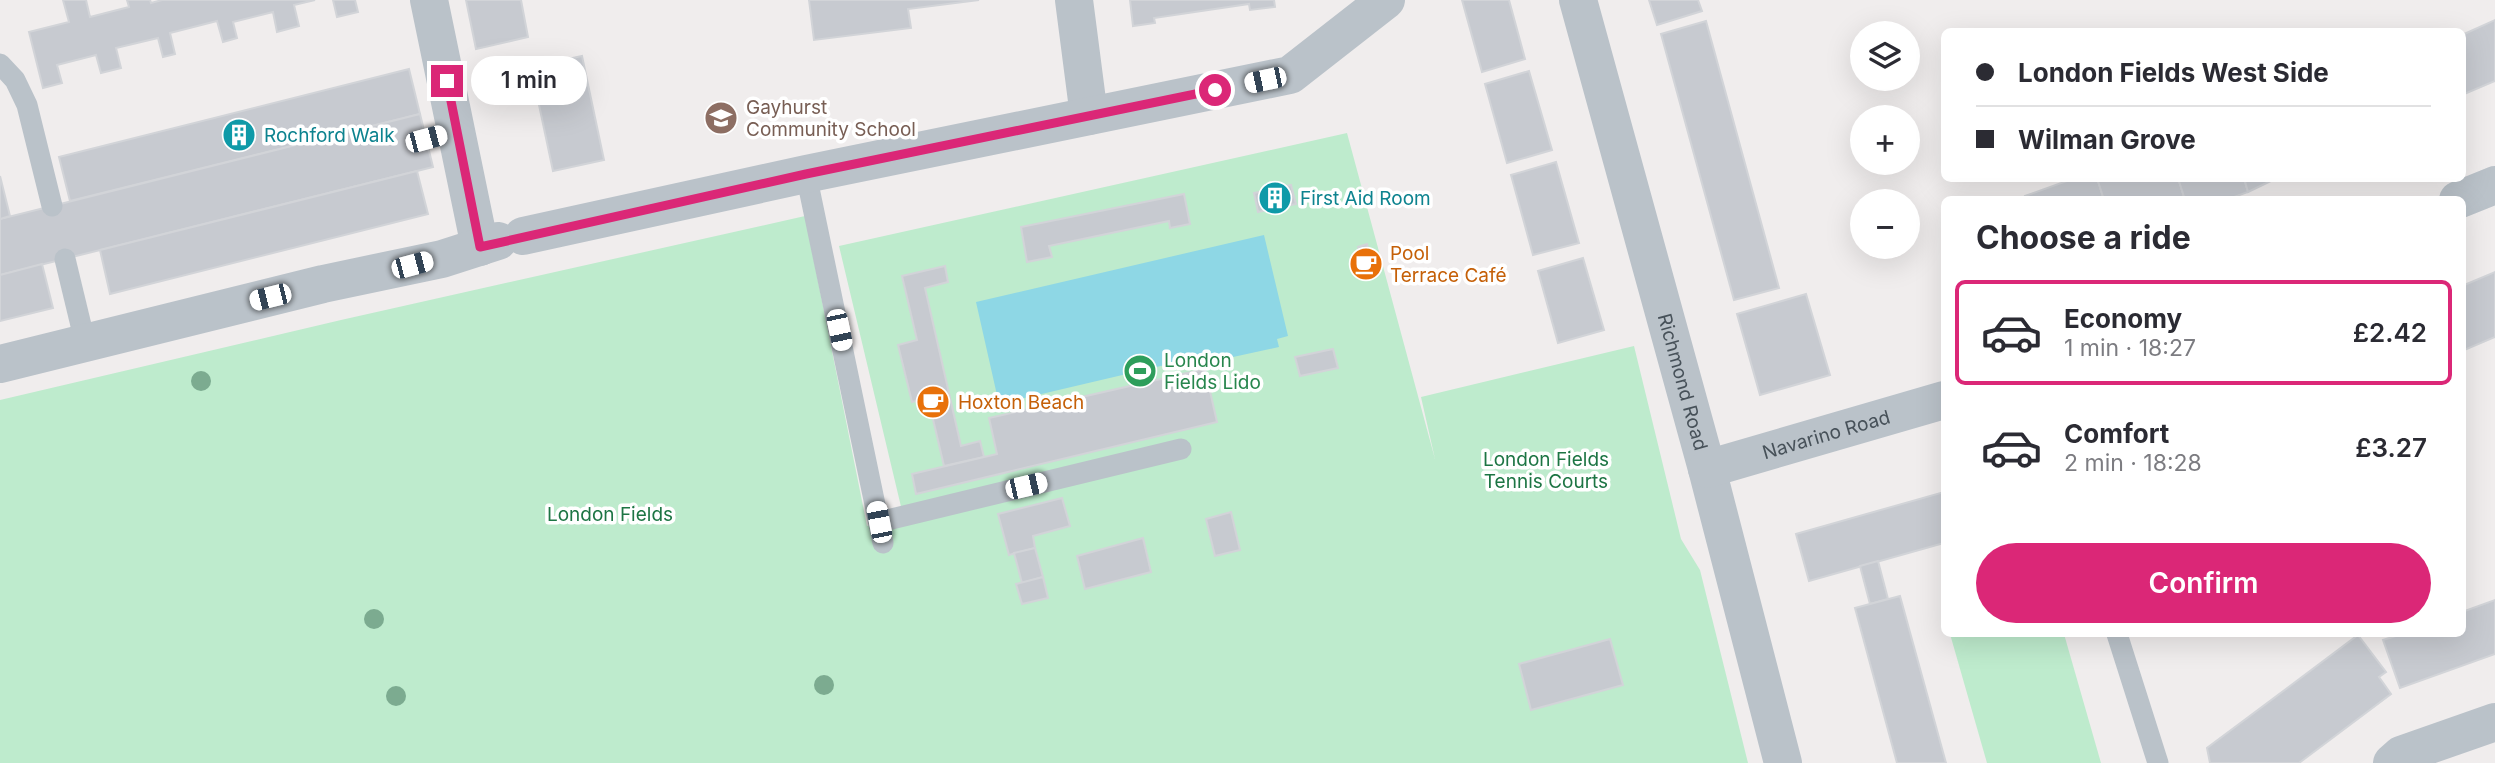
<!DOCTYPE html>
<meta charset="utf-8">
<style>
:root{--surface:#fff;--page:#f2f2f3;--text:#2b2b33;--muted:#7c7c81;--line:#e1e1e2;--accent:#db2777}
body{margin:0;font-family:Inter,sans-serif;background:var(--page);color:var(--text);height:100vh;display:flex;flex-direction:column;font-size:26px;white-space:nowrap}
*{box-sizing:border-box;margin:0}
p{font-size:23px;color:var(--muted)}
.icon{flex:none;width:38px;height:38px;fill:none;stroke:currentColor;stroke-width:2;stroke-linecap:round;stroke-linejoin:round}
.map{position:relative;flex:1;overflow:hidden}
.sheet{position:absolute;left:1941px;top:196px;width:525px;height:441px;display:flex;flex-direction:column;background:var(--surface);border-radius:10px;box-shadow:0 7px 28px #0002}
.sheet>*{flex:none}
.hud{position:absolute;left:1941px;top:28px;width:525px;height:154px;border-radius:10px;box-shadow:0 7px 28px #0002;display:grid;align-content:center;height:154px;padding:0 35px;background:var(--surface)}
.fabs{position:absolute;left:1850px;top:21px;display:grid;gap:14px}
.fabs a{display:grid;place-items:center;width:70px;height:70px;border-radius:50%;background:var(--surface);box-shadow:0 7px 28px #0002;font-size:35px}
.end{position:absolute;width:32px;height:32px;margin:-16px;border:9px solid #db2777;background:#fff;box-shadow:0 0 0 4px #fff}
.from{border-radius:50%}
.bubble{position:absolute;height:49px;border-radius:24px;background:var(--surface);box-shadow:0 7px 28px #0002;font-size:23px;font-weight:600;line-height:49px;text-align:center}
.car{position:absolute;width:21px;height:42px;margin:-21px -10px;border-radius:9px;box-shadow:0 0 5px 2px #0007;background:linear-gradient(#fff 24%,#345 0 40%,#fff 0 76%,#345 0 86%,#fff 0)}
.hud b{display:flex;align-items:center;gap:24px;height:66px;font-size:26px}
.hud b+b{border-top:2px solid var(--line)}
.hud i{width:18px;height:18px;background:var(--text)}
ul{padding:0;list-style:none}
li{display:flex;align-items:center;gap:21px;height:105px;margin:0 14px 10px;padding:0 21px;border:4px solid transparent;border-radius:10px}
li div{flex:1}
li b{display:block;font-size:26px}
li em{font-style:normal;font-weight:600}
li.active{border-color:var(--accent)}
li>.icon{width:63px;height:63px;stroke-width:1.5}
h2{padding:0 35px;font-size:32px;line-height:84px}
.primary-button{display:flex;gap:14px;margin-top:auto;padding:14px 35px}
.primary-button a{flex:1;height:80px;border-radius:42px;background:var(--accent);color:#fff;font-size:28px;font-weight:600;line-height:80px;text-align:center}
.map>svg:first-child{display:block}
</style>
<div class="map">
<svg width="2495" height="763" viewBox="0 0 2495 763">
<rect width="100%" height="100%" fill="#f0eded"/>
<g fill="#beebcd">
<polygon points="1347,133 1435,459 1421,397 1634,346 1681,539 1700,570 1748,763 0,763 0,400 341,320 805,216 867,526 920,512 903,515 839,246"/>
<polygon points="1950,634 2064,634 2101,763 1987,763"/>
</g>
<polygon fill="#8ed7e5" points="1264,235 1288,336 1277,339 1279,347 1201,364 1199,357 999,404 976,302"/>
<g fill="#c7cad0" stroke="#d2d4d8" stroke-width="2">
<polygon points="63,0 86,0 90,17 129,7 127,0 150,0 151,3 162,0 315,0 294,5 299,26 277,32 273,12 233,22 237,38 223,42 217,21 170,33 175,54 163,57 158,38 116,48 121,68 101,73 96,55 57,65 62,83 43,88 29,32 69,22"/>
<polygon points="333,0 355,0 358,12 337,17"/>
<polygon points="466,0 521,0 528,37 476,49"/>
<polygon points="809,0 979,0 908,9 911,28 814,40"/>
<polygon points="1130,0 1274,0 1275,7 1250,10 1249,4 1154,18 1155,23 1133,26"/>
<polygon points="1462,0 1509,0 1525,59 1482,72"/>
<polygon points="1649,0 1698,0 1702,11 1657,25"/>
<polygon points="2495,20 2495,81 2462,95 2462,35"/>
<polygon points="1706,21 1779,288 1734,300 1661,34"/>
<polygon points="582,56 604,160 553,171 531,67"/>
<polygon points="409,69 420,114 70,201 59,157"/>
<polygon points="1529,71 1552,150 1507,163 1485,84"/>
<polygon points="420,114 433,167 0,275 0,219"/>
<polygon points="1556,162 1579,243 1533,255 1511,175"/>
<polygon points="417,171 428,214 110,294 100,250"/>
<polygon points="0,176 10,216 0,219"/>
<polygon points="2075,178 2097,178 2104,200 2026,200 2025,196"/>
<polygon points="2097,178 2178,178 2185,200 2104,200"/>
<polygon points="2178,178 2244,178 2248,192 2226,200 2185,200"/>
<polygon points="2244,178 2277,178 2248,192"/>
<polygon points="1291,185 1296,204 1258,212 1254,193"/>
<polygon points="1184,194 1190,224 1170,228 1169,221 1049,246 1052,257 1027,262 1021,227"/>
<polygon points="1367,244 1376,277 1367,279 1359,261 1361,256 1358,247"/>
<polygon points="1583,258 1604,330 1558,343 1538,271"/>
<polygon points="42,264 53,308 0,321 0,275"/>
<polygon points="945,266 948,282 925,288 961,446 980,441 984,457 944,466 928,398 912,402 898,345 917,340 902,276"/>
<polygon points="2495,272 2495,337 2462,351 2462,286"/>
<polygon points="1806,294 1830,375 1760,395 1737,314"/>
<polygon points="1333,349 1338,368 1300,376 1295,357"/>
<polygon points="1205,369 1217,422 916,494 912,474 997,454 989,418"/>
<polygon points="1944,492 1944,543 1809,581 1796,534"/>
<polygon points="1062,498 1070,526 1033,536 1035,548 1009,555 998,514"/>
<polygon points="1231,512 1240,550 1215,556 1206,519"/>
<polygon points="1143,538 1151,572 1085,589 1077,556"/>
<polygon points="1035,548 1043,577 1022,583 1014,553"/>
<polygon points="1878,561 1888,599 1870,604 1860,566"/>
<polygon points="1043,577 1048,598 1022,604 1016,584"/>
<polygon points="1900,596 1946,763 1897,763 1855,608"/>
<polygon points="2495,600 2495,654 2400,688 2383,640 2402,634 2462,634 2462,612"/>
<polygon points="2358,635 2386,672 2379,677 2391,694 2299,763 2210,763 2207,748"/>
<polygon points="1610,639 1623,685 1531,710 1519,664"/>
</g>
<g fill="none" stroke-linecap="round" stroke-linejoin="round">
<g stroke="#bac2c9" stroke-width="21">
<polyline points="0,64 15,80 27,105 52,206"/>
<polyline points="426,139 457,130"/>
<polyline points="806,174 883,543"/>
<polyline points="65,259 85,342"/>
<polyline points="879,522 1181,449"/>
<polyline points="2117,634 2158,763"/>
</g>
<g stroke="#bac2c9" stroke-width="38">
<polyline points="429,0 480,247"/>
<polyline points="1074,0 1089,116"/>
<path id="s1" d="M1578,0L1707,469L1783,763"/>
<polyline points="2458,200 2495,185"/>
<polyline points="523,236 806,174 1290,75 1386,0"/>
<polyline points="0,364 323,284 442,259 498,241"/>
<path id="s2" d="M1707,469L1944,400"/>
<polyline points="2392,763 2401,755 2495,722"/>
</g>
</g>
<g fill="#7cab90">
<circle cx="201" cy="381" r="10"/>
<circle cx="374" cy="619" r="10"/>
<circle cx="824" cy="685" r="10"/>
<circle cx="396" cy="696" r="10"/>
</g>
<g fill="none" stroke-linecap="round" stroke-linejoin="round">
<polyline stroke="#db2777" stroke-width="9" points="447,81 480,247 806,174 1215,90"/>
</g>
<defs>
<symbol id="school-disc" viewBox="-11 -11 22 22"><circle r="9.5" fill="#8d6e63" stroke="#fff"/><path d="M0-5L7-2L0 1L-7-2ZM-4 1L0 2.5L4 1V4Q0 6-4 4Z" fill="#fff"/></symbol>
<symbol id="building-disc" viewBox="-11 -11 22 22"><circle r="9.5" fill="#0f9aa8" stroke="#fff"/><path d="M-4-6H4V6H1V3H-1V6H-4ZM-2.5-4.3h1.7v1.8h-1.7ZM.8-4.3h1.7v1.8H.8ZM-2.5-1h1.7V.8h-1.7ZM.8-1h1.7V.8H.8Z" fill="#fff"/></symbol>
<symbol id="cafe-disc" viewBox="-11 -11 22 22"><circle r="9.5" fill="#e8710a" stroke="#fff"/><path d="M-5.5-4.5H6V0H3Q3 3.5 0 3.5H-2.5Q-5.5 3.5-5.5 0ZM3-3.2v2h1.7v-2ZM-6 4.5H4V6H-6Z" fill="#fff"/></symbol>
<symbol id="stadium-disc" viewBox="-11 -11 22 22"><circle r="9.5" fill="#2e9e5b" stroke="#fff"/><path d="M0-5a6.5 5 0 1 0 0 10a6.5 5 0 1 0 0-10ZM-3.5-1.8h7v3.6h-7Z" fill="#fff"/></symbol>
</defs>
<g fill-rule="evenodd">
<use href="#school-disc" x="702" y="99" width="38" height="38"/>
<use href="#building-disc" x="220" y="116" width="38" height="38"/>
<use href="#building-disc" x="1256" y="179" width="38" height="38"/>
<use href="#cafe-disc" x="1347" y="245" width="38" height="38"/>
<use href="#stadium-disc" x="1121" y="352" width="38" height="38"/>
<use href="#cafe-disc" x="914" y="383" width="38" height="38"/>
</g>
<g text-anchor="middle" stroke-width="7" stroke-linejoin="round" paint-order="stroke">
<g font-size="19" fill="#785e54" stroke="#fff" text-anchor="start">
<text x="746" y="114">Gayhurst<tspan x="746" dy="22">Community School</tspan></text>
</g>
<g font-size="19" fill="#0d838f" stroke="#fff" text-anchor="start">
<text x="264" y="142">Rochford Walk</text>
<text x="1300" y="205">First Aid Room</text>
</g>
<g font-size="19" fill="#c56008" stroke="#fff" text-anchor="start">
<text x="1390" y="260">Pool<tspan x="1390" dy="22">Terrace Café</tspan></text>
<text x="958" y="409">Hoxton Beach</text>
</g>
<g font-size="19" fill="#27864d" stroke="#fff" text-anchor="start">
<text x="1164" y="367">London<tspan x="1164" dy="22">Fields Lido</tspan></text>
</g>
<g font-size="19" fill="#475159" stroke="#fff">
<text dy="7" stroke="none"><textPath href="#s1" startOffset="396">Richmond Road</textPath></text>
<text dy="7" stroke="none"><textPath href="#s2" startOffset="124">Navarino Road</textPath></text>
</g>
<g font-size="19" fill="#1d7544" stroke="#fff">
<text x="1546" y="466">London Fields<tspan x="1546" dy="22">Tennis Courts</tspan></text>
<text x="610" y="521">London Fields</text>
</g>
</g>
</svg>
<div class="fabs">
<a><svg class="icon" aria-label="layers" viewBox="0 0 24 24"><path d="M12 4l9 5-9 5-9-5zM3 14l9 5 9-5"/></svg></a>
<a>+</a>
<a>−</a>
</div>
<i class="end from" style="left:1215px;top:90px"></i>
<i class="end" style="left:447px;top:81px"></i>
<div class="bubble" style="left:471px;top:56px;width:116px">1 min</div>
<i class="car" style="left:1265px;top:80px;rotate:258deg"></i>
<i class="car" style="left:426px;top:139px;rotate:75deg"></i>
<i class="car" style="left:412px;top:265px;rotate:75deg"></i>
<i class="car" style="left:270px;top:297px;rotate:256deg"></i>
<i class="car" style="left:839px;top:330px;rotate:168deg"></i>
<i class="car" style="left:1026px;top:486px;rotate:77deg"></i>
<i class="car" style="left:879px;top:522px;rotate:349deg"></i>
<div class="hud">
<b><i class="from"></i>London Fields West Side</b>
<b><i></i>Wilman Grove</b>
</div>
<section class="sheet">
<h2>Choose a ride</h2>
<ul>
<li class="active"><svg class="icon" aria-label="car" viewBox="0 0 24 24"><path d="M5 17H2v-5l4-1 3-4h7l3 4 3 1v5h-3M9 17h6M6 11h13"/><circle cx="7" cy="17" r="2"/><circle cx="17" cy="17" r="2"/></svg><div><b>Economy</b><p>1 min · 18:27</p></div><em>£2.42</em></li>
<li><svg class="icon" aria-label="car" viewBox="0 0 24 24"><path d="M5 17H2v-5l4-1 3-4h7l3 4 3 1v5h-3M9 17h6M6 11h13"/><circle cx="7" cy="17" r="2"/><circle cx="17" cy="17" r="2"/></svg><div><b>Comfort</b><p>2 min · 18:28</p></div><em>£3.27</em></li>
</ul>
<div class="primary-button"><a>Confirm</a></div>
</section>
</div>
